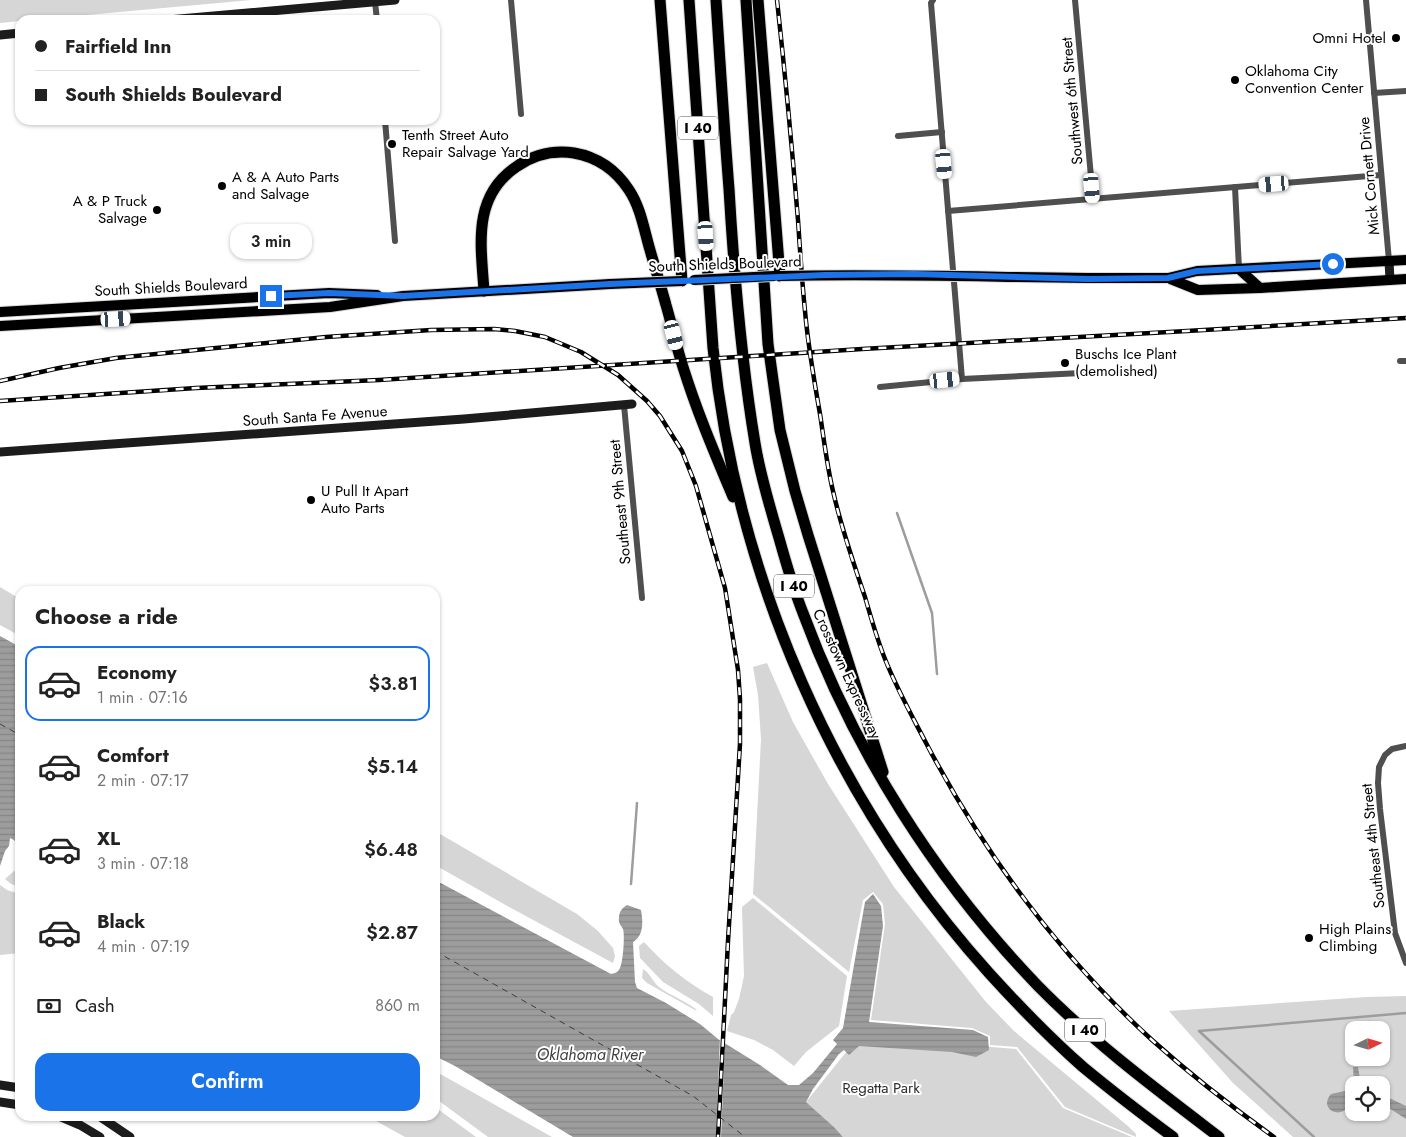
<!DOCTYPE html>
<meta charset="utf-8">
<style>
:root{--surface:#fff;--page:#f2f2f2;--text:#222;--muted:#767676;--line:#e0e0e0;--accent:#1a73e8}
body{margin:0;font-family:Jost,sans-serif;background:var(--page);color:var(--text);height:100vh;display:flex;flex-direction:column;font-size:19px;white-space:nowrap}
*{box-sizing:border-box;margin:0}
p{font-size:16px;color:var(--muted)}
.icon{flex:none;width:28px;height:28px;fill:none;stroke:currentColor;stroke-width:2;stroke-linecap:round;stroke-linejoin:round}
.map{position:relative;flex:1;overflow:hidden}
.panel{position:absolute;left:15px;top:586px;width:425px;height:535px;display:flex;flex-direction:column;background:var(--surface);border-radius:15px;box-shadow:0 1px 4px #0004}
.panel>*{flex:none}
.banner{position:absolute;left:15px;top:15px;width:425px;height:110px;border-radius:15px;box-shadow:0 1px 4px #0004;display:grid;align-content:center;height:110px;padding:0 20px;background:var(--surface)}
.needle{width:32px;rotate:85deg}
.controls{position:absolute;left:1345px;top:1021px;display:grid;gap:10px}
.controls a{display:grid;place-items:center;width:45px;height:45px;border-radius:10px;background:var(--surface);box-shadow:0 1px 4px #0004;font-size:25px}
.end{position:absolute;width:22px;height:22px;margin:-11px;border:6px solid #1a73e8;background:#fff;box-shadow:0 0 0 2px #fff}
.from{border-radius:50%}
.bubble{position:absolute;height:35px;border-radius:15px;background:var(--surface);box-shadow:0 1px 4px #0004;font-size:16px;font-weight:600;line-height:35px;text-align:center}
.car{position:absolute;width:15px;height:30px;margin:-15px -8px;border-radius:6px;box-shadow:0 0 4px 1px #0007;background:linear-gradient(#fff 24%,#345 0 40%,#fff 0 76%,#345 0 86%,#fff 0)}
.banner b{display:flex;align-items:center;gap:18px;height:48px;font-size:19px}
.banner b+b{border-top:1px solid var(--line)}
.banner i{width:12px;height:12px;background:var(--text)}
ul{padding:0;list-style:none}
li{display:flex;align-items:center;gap:15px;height:75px;margin:0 10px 8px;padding:0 10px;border:2px solid transparent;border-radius:15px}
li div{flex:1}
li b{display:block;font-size:19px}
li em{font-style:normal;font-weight:600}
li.active{border-color:var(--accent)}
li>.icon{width:45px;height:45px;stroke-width:1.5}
h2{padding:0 20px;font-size:22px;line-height:60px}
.pay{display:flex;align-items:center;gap:12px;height:55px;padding:0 20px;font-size:19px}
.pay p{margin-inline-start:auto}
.primary-button{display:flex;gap:10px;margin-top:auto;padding:10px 20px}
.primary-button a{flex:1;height:58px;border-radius:15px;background:var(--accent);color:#fff;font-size:20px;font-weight:600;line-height:58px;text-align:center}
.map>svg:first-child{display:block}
</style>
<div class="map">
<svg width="1406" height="1137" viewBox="0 0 1406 1137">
<defs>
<pattern id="water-rules" width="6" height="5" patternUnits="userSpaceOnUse" patternTransform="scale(1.25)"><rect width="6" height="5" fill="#9d9d9d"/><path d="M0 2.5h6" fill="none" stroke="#858585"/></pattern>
</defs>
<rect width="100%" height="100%" fill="#fff"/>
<g fill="#d6d6d6" fill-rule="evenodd">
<polygon points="0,0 251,0 32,20 20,20 20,21 0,23"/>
<polygon points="0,587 20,599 20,636 0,625"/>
<polygon points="767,663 793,722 828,784 894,887 986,1002 1014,1031 1129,1127 1136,1134 1136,1137 1065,1107 1017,1047 990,1045 990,1036 972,1028 871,1020 885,924 883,904 873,892 863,900 849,972 753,894 761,739 758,695 753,667"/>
<polygon points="435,831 577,914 598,931 613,948 615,956 613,963 511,908 435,865"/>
<polygon points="20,868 20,887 11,884 5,879 14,871"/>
<polygon points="0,885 7,890 20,894 20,953 0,955"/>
<polygon points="753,898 847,976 839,1026 806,1052 794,1066 773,1050 754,1040 727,1031 731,1015 734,1012 739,999 744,976 742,907"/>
<path d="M644,942C664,964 687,983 713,997V1016L699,1004L663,982L642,960L640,958L639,946Z"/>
<path d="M643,969C650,973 653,982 659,987C671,996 686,1001 697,1010H695L647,983L642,978Z"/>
<path d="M1406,996V1137H1293L1233,1083L1169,1011L1366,997ZM1354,1030H1381V1058H1354ZM1354,1085H1381V1112H1354Z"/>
<polygon points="859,1036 1016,1049 1063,1108 1132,1137 843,1137 834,1127 806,1102"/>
<polygon points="435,1071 552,1137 488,1137 435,1098"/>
<polygon points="435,1107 476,1137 405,1137 367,1116 435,1116"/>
</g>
<g fill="url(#water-rules)">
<polygon points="0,636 20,647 20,847 14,840 10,838 9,846 5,851 0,866"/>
<path d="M435,880L611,974C616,973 618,972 620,968C623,962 625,935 623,929C621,925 618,923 619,918C619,912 622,908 627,905L641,910C643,921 644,936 633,942L635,982L637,988L666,1003L700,1024L718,1039L760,1065L788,1085H799L813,1073L837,1044L833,1040L843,1028L865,902L873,894L881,906L883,926L869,1022L973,1030L988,1037L989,1050L976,1057L952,1052L859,1046L849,1055L844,1050L839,1054L813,1089L806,1102L834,1127L843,1137H573L455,1066L435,1056Z"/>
<polygon points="1353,1067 1358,1067 1361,1085 1354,1085"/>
<path d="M1354,1089V1105L1348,1106C1341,1120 1318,1109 1331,1094Z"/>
<polygon points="1381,1094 1406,1106 1406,1119 1389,1108 1381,1106"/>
</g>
<polygon fill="#fff" points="720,1038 725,1040 721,1137 716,1137"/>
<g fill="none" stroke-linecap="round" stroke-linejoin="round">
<g stroke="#9d9d9d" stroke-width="2.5">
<polyline points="897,513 932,613 937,674"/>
<polyline points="631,884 637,803"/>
<polyline points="1199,1031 1406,1013"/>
<polyline points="1199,1031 1314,1137"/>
</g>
<g stroke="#3e3e3e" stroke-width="1" stroke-dasharray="6 5" stroke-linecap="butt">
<polyline points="0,724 20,735"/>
<polyline points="435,951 693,1096 745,1137"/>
</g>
<defs>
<g id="primary">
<polyline points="1239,269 1260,288"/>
<polyline points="1168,278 1198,290 1260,288 1406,279"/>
<polyline points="1168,278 1197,271 1406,260"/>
<polyline points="0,312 329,293 377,295"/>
<polyline points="0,326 330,307 403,296 610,284"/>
</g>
<g id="highway">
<polyline points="660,0 682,281"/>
<path d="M689,0L713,348C737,578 834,801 989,973C1019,1006 1050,1038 1083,1067C1112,1091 1142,1114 1173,1137"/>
<path d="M716,0C720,63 724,126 729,189C734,274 741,359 755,443C760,475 770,507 779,538C786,563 793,588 803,613C854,751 936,880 1038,986C1093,1042 1156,1089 1219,1137"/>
<polyline points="746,0 768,344 780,430 795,491 808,535 883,772"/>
<polyline points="758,0 780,276"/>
<path d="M484,291C481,245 472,197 516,167C533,155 553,150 574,153C597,157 616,170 629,190C641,208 644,230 650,250C655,268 661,286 666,305C672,325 676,346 683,367C697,412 715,454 733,497"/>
</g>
</defs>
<use href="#primary" stroke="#dbdbdb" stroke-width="12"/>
<use href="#highway" stroke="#dbdbdb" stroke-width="13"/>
<g stroke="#4f4f4f" stroke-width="6">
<polyline points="511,0 521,114"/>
<polyline points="933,0 931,3 962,379"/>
<polyline points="1075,0 1093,199"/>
<polyline points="1366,0 1389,261"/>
<polyline points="375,2 377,20"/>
<polyline points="1374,93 1406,91"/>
<polyline points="385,120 395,241"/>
<polyline points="898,136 942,132"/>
<polyline points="1235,187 1239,269"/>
<polyline points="948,211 1381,175"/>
<polyline points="1400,361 1406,361"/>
<polyline points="880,387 962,379 1101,372"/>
<polyline points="624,405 642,598"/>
<polyline points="1406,963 1395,933 1380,809 1378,783 1379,767 1385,755 1392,749 1406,746"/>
</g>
<g stroke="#1c1c1c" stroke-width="9">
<polyline points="168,20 395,0"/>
<polyline points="0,35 20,33"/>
<polyline points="1389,261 1390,280"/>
<polyline points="0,452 464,419 632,404"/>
<polyline points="0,1085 20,1088"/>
<polyline points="0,1102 20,1105"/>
<polyline points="59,1116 80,1125 100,1137"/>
<polyline points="99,1116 130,1137"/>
</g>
<use href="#primary" stroke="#000" stroke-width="10"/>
<use href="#highway" stroke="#000" stroke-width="11"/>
<defs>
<g id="rail">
<path d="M777,0C785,73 792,147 798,220C800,251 802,281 805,311C808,346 814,380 820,414C824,440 827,466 833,491C841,527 853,562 865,597C871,618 877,639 885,659C896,687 911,714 925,741C983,852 1059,955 1152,1040C1191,1075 1232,1107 1274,1137"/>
<polyline points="0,381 59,368 116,358 326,337 431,330 494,329 515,331 545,337 581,352 618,375 647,401 660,416 682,451 696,486 725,588 738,670 740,699 740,744 728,941 718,1137"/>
<polyline points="0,401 196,388 379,380 862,349 1187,331 1406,318"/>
</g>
</defs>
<use href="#rail" stroke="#000" stroke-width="4.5"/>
<use href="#rail" stroke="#fff" stroke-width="2.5" stroke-dasharray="8" stroke-linecap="butt"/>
<defs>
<g id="primary-bridge">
<path d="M780,276C909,273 1039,279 1168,278"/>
<polyline points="694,280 774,276"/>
<polyline points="610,284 682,281"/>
</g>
</defs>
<use href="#primary-bridge" stroke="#dbdbdb" stroke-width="12" stroke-linecap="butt"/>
<use href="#primary-bridge" stroke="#000" stroke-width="10"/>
</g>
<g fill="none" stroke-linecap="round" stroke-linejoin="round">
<polyline stroke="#1a73e8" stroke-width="6" points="271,296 329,293 403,296 610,284 825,275 914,274 1089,279 1168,278 1197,271 1333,264"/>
</g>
<g fill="#000" stroke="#fff" stroke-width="2">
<circle cx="1396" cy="38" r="5"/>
<circle cx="1235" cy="80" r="5"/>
<circle cx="392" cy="144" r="5"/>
<circle cx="222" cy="186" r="5"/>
<circle cx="157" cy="210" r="5"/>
<circle cx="1065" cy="363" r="5"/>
<circle cx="311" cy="500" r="5"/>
<circle cx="1309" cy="938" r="5"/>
</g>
<g text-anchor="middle" stroke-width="4" stroke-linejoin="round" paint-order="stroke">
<g fill="#fff" stroke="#4c4c4c" stroke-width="1">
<rect x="678" y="116.5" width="40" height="23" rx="4"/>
<rect x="774" y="574.5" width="40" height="23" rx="4"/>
<rect x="1065" y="1018.5" width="40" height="23" rx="4"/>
</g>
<g font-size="14" font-weight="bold" fill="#000">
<text x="698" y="133">I 40</text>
<text x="794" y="591">I 40</text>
<text x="1085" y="1035">I 40</text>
</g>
<g font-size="15" fill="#000" stroke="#fff" text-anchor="start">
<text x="1386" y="43" text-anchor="end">Omni Hotel</text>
<text x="1245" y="76">Oklahoma City<tspan x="1245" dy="17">Convention Center</tspan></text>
<text x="402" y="140">Tenth Street Auto<tspan x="402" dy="17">Repair Salvage Yard</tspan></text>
<text x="232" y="182">A &amp; A Auto Parts<tspan x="232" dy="17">and Salvage</tspan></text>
<text x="147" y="206" text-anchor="end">A &amp; P Truck<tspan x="147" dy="17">Salvage</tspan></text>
<text x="1075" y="359">Buschs Ice Plant<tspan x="1075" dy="17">(demolished)</tspan></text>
<text x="321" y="496">U Pull It Apart<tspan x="321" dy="17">Auto Parts</tspan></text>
<text x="1319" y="934">High Plains<tspan x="1319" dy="17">Climbing</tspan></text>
</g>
<g font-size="15" fill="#000" stroke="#fff">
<text transform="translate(1072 101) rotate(-95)" y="5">Southwest 6th Street</text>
<text transform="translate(1369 176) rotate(-95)" y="5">Mick Cornett Drive</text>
<text transform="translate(725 264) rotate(-2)" y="5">South Shields Boulevard</text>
<text transform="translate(171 287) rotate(-3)" y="5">South Shields Boulevard</text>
<text transform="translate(315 416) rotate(-4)" y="5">South Santa Fe Avenue</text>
<text transform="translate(620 502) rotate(-95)" y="5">Southeast 9th Street</text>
<text transform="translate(847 674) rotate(65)" y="5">Crosstown Expressway</text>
<text transform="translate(1373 846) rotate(-96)" y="5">Southeast 4th Street</text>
</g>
<g font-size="15" fill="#2d2d2d" stroke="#fff">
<text x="881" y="1093">Regatta Park</text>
</g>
<g font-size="16" font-style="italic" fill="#3e3e3e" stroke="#fff">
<text x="590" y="1060">Oklahoma River</text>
</g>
</g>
</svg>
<div class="controls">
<a><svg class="needle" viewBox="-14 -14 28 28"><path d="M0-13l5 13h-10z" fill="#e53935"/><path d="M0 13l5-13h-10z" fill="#767676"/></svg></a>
<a><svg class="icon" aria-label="locate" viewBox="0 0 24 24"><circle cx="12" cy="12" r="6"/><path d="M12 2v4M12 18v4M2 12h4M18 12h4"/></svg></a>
</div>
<i class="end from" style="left:1333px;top:264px"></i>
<i class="end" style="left:271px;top:296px"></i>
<div class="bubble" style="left:230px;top:224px;width:82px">3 min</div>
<i class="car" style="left:944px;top:164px;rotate:175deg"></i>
<i class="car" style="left:1274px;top:184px;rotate:265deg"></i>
<i class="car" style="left:1092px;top:188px;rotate:175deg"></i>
<i class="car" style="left:706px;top:236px;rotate:176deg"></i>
<i class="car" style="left:116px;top:319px;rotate:87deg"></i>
<i class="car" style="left:674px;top:335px;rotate:166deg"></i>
<i class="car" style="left:945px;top:380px;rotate:84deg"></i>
<div class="banner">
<b><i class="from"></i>Fairfield Inn</b>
<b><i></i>South Shields Boulevard</b>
</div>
<section class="panel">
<h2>Choose a ride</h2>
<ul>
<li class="active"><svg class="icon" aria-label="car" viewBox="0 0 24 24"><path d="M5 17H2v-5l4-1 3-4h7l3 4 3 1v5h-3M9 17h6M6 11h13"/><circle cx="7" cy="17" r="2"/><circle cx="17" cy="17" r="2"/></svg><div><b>Economy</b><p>1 min · 07:16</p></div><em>$3.81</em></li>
<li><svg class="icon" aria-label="car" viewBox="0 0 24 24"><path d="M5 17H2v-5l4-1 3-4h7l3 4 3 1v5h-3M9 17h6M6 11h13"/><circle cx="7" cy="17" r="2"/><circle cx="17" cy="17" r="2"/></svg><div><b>Comfort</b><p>2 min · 07:17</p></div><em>$5.14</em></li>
<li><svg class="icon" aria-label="car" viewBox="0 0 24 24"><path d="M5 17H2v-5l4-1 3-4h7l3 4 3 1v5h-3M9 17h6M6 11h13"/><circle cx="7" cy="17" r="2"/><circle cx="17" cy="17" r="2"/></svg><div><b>XL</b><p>3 min · 07:18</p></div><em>$6.48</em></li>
<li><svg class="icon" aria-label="car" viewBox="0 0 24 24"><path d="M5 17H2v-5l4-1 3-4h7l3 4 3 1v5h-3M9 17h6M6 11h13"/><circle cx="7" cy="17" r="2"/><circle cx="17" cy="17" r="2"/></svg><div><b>Black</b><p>4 min · 07:19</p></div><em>$2.87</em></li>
</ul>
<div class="pay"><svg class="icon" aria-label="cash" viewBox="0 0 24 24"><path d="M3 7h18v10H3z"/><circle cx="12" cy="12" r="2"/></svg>Cash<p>860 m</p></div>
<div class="primary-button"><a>Confirm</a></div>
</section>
</div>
